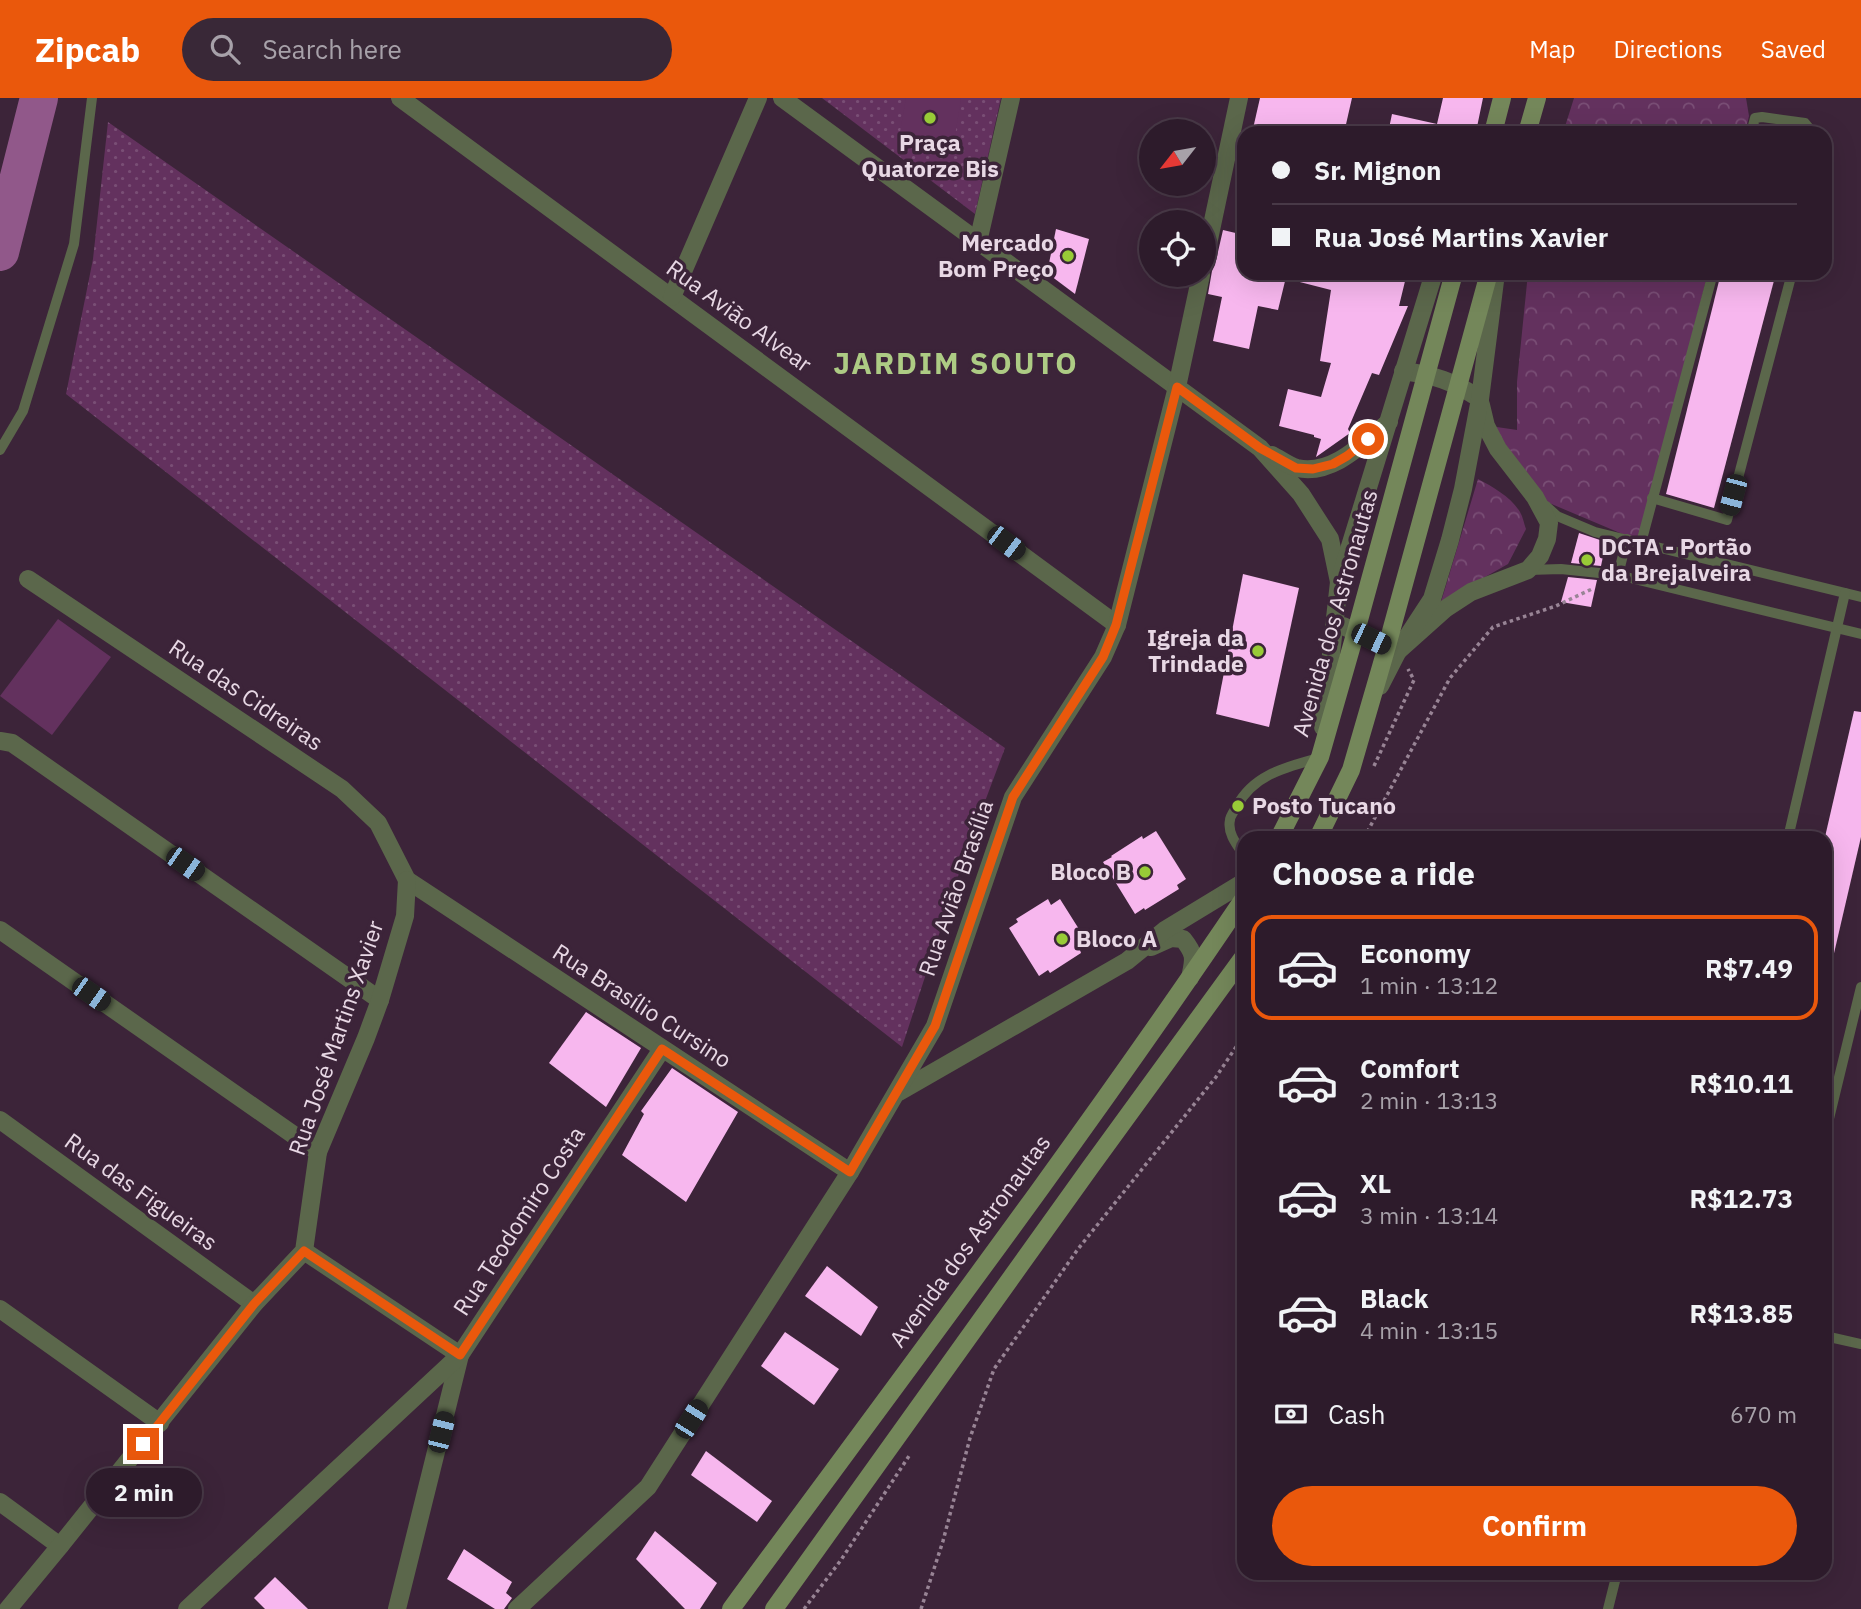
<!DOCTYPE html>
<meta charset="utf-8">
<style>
:root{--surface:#2d1b2b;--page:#392837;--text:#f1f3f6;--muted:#a7a1a9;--line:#483947;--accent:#ea580c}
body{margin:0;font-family:"IBM Plex Sans",sans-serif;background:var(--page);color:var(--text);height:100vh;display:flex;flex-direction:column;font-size:26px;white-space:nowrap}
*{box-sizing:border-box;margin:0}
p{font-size:23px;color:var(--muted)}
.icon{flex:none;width:38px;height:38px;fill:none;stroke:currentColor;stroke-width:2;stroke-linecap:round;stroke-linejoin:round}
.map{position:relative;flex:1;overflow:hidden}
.details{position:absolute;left:1237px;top:733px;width:595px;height:749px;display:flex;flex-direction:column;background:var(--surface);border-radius:21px;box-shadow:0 7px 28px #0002,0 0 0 2px var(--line)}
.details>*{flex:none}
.hud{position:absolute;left:1237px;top:28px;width:595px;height:154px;border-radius:21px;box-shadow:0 7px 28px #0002,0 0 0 2px var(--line);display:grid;align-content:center;height:154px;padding:0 35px;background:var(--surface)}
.needle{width:46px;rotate:239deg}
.tools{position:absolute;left:1139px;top:21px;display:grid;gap:14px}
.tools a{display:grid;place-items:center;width:77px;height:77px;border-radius:50%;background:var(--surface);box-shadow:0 7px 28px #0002,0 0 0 2px var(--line);font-size:35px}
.end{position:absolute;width:32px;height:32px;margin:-16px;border:9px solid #ea580c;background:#fff;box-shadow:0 0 0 4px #fff}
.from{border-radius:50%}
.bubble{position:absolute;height:49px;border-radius:24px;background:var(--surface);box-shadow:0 7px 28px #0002,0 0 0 2px var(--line);font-size:23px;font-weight:800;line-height:49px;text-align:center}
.car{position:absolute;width:21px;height:42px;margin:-21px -10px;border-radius:9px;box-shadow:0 0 5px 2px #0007;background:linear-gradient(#222 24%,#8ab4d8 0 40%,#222 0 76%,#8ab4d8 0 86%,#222 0)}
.hud b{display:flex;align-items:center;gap:24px;height:66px;font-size:26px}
.hud b+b{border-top:2px solid var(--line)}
.hud i{width:18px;height:18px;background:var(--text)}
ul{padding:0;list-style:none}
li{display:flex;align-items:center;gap:21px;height:105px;margin:0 14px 10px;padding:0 21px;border:4px solid transparent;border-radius:21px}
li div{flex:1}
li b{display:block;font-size:26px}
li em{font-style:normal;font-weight:800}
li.selected{border-color:var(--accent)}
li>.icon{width:63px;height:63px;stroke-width:1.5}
h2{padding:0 35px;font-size:32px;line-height:84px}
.pay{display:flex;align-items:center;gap:18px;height:77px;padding:0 35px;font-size:26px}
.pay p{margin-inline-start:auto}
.cta{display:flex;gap:14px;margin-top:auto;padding:14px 35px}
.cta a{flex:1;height:80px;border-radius:42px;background:var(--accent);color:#fff;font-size:28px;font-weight:800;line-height:80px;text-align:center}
header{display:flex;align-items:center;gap:42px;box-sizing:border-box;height:98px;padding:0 35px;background:var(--accent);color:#fff}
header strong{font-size:33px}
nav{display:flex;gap:38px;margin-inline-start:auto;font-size:24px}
.search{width:490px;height:63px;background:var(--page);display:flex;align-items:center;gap:18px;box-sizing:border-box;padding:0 24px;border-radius:38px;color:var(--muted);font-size:26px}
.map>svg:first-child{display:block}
</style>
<header>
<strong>Zipcab</strong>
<div class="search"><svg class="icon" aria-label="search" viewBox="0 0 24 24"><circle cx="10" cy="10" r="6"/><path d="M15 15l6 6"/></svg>Search here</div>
<nav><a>Map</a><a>Directions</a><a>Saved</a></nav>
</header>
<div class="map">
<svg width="1861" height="1511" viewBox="0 0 1861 1511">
<defs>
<pattern id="grass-dots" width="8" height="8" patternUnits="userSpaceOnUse" patternTransform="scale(1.75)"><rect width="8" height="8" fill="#63315e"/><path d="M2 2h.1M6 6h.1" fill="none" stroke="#794e75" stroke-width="1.8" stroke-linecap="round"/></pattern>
<pattern id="park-crowns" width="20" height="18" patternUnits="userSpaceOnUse" patternTransform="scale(1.75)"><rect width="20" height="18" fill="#63315e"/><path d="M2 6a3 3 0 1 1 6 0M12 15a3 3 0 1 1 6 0" fill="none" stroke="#794e75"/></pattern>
</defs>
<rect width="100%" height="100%" fill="#3c2439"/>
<g fill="url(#grass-dots)">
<polygon points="822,0 1001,0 975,116"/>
<polygon points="108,24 1005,650 966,754 902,949 66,296 93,161"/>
</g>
<g fill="url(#park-crowns)">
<polygon points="1574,0 1746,0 1749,18 1745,35 1563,35"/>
<polygon points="1528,175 1708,175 1639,443 1535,399 1490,328 1517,332 1517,284"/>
<path d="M1478,381C1493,389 1511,399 1520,414C1523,419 1524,426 1526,431L1508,466L1441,504Z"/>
</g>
<g fill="#63315e">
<polygon points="906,0 961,0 953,51 899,40"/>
<polygon points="58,521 111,559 52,637 0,598"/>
</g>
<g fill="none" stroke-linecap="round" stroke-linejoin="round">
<polyline stroke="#91588a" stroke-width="38" points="0,154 39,0"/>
</g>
<g fill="#f7b7ee">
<polygon points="1260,0 1352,0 1344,35 1252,35"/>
<polygon points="1443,0 1483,0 1477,29 1467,27 1465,33 1457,31 1456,35 1388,35 1392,16 1437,26"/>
<polygon points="1056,131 1089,141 1075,196 1047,175"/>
<polygon points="1223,132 1244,137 1244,175 1287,175 1278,212 1258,208 1249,251 1213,243 1222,199 1208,196 1212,173 1215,167"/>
<polygon points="1289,175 1407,175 1399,208 1408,208 1379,277 1372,275 1348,331 1350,335 1316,359 1321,341 1314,339 1314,337 1279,328 1288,291 1321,299 1331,265 1320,263 1331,192 1288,181"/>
<polygon points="1721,175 1776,175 1714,410 1666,396"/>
<polygon points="1579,435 1606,444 1601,468 1571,465"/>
<polygon points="1243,476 1299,490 1269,629 1216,616"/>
<polygon points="1568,479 1597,482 1591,509 1561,504"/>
<polygon points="1854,613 1861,614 1861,739 1832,864 1825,864 1825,739"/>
<polygon points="1156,733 1186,781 1177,787 1179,791 1145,812 1144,810 1135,816 1103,764 1112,759 1111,758 1142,738 1143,741"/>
<polygon points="1048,801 1051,807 1060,801 1089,847 1080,852 1081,855 1050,875 1048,872 1039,878 1009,830 1018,824 1016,821"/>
<polygon points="586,914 641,950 606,1009 549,965"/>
<polygon points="672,970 738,1014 686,1104 622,1057 644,1016 641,1013"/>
<polygon points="827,1168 878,1209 861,1238 805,1198"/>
<polygon points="785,1234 839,1271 814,1307 761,1268"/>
<polygon points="706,1353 772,1403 757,1424 691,1377"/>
<polygon points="655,1433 717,1485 700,1511 685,1511 636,1461"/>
<polygon points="464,1451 512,1484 506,1495 512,1500 504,1511 495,1511 447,1481"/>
<polygon points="275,1479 308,1511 265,1511 254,1500"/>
</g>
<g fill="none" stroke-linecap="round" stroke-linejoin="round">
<g stroke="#988495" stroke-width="3.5" stroke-dasharray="3.5 3.5" stroke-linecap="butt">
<polyline points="1374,668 1414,582 1408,571"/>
<polyline points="1364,740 1450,580 1493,529 1556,508 1592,491"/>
<polyline points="804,1511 841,1462 909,1358"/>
<polyline points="921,1511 943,1443 970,1340 994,1271 1078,1151 1216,979 1244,937"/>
</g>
<g stroke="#5b674b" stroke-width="10">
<polyline points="1751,35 1755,20 1762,19 1805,25 1813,35"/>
<polyline points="1825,49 1825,52"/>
<polyline points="0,352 23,313 74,146 92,0"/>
<polyline points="1652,400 1727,422 1792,175"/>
<polyline points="1546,408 1557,418 1595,434 1861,499"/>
<polyline points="1641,445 1713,175"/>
<polyline points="1529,472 1561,471 1618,477 1861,536"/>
<polyline points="1618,477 1627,441"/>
<polyline points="1788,740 1845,495"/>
<path d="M1244,757C1237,747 1227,735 1230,722C1230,718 1235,712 1237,708C1254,676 1287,669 1319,660"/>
<polyline points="1825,1037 1861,889"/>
<polyline points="1825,1238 1861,1246"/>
<polyline points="1608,1511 1617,1475"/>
</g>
<g stroke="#5b674b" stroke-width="18">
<polyline points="400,0 1117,527"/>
<polyline points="782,0 1260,350 1301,396 1330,441 1339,484"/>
<polyline points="978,144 1011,0"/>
<polyline points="1204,165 1239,0"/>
<polyline points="672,199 758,0"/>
<path d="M1403,273C1434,277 1453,283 1480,301"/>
<path d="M1272,357C1280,361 1289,368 1297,370C1333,378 1364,344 1389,324"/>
<polyline points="28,481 342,691 378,725 407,782 850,1074"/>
<polyline points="1343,528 1398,553 1445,511 1471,494 1528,472 1540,458 1547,441 1549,425 1535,399 1498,351 1486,328 1481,307"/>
<polyline points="1380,588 1398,553 1432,501 1450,442 1463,391 1480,301 1496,175"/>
<polyline points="1323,629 1339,484 1434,175"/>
<polyline points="0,643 12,645 380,902"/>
<polyline points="0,832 318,1054"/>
<path d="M1151,849L1171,840L1183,841C1196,857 1194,861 1190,880"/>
<polyline points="899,994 1127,863 1165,832 1244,784"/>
<polyline points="0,1022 254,1206"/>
<polyline points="304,1153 460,1257 397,1511"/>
<polyline points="0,1211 160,1325"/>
<polyline points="0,1404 60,1448"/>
<polyline points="8,1511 60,1448 254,1206 304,1153 318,1054 366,940 380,902 405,818 407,782"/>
<polyline points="187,1511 460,1257 662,951"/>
<polyline points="517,1511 648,1389 850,1074 935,928 1013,699 1103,559 1117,527 1177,289 1201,177"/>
</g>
<g stroke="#74875a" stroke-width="18">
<polyline points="1493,35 1502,0"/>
<polyline points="1527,35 1537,0"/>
<polyline points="1279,740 1320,659 1356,533 1454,175"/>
<polyline points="1318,740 1351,672 1387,548 1489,175"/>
<path d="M731,1511C904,1276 1081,1042 1244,800"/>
<polyline points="774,1511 1089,1071 1244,858"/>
</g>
</g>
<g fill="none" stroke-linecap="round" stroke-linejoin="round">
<polyline stroke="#ea580c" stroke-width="9" points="143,1346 254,1206 304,1153 460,1257 662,951 850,1074 935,928 1013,699 1103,559 1116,527 1177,289 1260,350 1296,370 1313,371 1333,366 1347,358 1368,341"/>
</g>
<g fill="#98cb37" stroke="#3c2439" stroke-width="2.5">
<circle cx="930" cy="20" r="7"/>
<circle cx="1068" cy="158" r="7"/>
<circle cx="1587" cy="462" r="7"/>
<circle cx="1258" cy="553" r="7"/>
<circle cx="1238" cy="708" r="7"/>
<circle cx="1145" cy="774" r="7"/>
<circle cx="1062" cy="841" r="7"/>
</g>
<g text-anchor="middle" stroke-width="7" stroke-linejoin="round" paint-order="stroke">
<g font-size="23" font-weight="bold" fill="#e8d8e5" stroke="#3c2439" text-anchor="end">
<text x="930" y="53" text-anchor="middle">Praça<tspan x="930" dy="26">Quatorze Bis</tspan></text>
<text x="1054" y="153">Mercado<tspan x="1054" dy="26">Bom Preço</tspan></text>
<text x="1601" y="457" text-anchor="start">DCTA - Portão<tspan x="1601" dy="26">da Brejalveira</tspan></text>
<text x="1244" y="548">Igreja da<tspan x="1244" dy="26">Trindade</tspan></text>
<text x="1252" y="716" text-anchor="start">Posto Tucano</text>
<text x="1131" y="782">Bloco B</text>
<text x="1076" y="849" text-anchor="start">Bloco A</text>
</g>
<g font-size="23" fill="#e8d8e5" stroke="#3c2439">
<text transform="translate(739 218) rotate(36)" y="8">Rua Avião Alvear</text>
<text transform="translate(1335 515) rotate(-74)" y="8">Avenida dos Astronautas</text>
<text transform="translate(246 597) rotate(34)" y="8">Rua das Cidreiras</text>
<text transform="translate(956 790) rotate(-71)" y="8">Rua Avião Brasília</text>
<text transform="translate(642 908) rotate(33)" y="8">Rua Brasílio Cursino</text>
<text transform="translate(336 940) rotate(-71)" y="8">Rua José Martins Xavier</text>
<text transform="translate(141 1094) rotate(36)" y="8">Rua das Figueiras</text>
<text transform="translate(519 1123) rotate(-57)" y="8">Rua Teodomiro Costa</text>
<text transform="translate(970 1143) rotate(-54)" y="8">Avenida dos Astronautas</text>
</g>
<g font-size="30" font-weight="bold" letter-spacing="2" fill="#adcb84" stroke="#3c2439">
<text x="956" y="276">JARDIM SOUTO</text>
</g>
</g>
</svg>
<div class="tools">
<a><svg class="needle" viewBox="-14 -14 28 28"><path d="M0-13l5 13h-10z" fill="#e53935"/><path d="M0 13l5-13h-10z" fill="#a7a1a9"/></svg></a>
<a><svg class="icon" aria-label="locate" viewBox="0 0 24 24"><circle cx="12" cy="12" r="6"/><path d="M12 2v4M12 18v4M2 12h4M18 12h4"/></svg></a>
</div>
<i class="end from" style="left:1368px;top:341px"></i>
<i class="end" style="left:143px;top:1346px"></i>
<div class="bubble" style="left:86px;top:1370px;width:116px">2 min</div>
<i class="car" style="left:1733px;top:397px;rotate:195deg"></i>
<i class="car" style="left:1006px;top:445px;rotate:127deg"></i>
<i class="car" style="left:1371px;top:541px;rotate:116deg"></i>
<i class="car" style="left:185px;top:766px;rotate:125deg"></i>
<i class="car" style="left:91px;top:896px;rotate:125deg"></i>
<i class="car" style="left:691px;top:1321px;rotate:32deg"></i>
<i class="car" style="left:441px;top:1334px;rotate:14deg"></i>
<div class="hud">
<b><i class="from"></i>Sr. Mignon</b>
<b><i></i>Rua José Martins Xavier</b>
</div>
<section class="details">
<h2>Choose a ride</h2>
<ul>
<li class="selected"><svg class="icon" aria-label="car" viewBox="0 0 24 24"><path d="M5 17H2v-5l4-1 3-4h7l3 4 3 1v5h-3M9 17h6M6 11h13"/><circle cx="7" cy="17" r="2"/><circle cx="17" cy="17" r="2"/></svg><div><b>Economy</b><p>1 min · 13:12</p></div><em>R$7.49</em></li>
<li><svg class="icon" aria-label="car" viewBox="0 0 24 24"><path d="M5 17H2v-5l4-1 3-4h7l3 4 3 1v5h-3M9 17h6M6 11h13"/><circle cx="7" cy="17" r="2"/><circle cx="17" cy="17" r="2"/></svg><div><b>Comfort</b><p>2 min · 13:13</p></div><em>R$10.11</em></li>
<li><svg class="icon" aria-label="car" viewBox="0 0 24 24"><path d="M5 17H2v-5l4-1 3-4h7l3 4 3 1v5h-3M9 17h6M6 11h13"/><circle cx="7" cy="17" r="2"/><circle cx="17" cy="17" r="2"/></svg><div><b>XL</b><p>3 min · 13:14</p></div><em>R$12.73</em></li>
<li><svg class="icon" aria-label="car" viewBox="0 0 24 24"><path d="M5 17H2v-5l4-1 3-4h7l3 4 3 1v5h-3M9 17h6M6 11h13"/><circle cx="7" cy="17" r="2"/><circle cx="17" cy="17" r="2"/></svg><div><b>Black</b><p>4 min · 13:15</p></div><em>R$13.85</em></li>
</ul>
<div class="pay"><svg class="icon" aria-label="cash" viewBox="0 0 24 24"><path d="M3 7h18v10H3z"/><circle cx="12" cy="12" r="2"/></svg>Cash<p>670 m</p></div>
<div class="cta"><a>Confirm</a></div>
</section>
</div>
